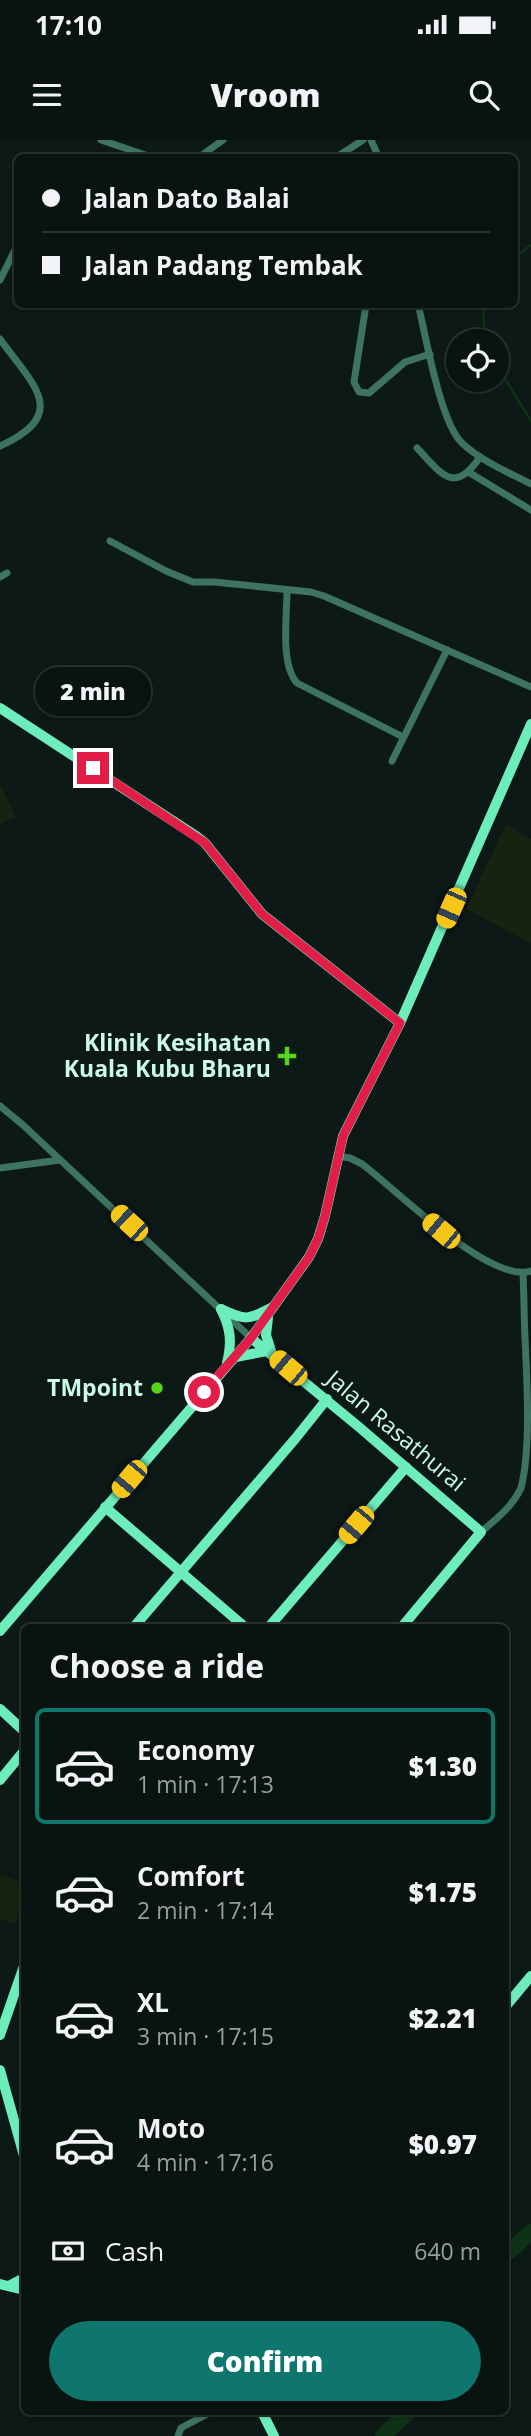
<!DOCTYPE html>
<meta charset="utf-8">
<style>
:root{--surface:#091310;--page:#121c19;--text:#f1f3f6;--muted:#999e9f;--line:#293230;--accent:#0f766e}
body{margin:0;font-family:"Open Sans",sans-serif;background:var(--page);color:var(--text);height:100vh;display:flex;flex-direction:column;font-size:26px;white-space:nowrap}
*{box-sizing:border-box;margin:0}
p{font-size:23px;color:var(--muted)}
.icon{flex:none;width:38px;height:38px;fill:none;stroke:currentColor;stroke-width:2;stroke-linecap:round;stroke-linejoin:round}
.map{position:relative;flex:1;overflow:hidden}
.panel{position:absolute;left:21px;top:1484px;width:488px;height:791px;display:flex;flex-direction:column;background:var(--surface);border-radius:10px;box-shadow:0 2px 5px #0004,0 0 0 2px var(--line)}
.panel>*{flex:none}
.hud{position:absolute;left:14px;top:14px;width:504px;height:154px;border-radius:10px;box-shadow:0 2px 5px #0004,0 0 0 2px var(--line);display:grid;align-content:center;height:154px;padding:0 28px;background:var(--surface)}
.fabs{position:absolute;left:446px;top:189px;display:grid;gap:14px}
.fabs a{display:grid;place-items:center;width:63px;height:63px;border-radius:50%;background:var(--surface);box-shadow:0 2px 5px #0004,0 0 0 2px var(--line);font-size:35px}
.end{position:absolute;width:32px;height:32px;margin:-16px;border:9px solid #e11d48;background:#fff;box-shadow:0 0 0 4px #fff}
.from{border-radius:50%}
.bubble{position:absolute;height:49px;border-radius:24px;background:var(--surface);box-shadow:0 2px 5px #0004,0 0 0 2px var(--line);font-size:23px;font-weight:800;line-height:49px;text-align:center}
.car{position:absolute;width:21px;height:42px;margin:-21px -10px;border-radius:9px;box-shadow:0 0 5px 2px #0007;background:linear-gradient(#f5c518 24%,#345 0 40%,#f5c518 0 76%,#345 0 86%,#f5c518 0)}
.hud b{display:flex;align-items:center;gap:24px;height:66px;font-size:26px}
.hud b+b{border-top:2px solid var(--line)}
.hud i{width:18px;height:18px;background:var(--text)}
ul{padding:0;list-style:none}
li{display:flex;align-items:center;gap:21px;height:116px;margin:0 14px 10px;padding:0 14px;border:4px solid transparent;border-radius:10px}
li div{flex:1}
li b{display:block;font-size:26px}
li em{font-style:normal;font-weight:800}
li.on{border-color:var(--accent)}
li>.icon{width:63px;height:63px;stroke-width:1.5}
h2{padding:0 28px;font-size:32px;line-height:84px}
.pay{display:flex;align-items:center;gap:18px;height:77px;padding:0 28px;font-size:26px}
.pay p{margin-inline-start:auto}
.action{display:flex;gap:14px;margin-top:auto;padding:14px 28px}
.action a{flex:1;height:80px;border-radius:42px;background:var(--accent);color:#fff;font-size:28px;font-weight:800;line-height:80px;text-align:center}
.status{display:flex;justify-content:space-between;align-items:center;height:49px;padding:0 35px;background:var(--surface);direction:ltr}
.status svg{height:19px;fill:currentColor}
header{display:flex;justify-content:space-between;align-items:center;height:91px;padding:0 28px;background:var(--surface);font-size:32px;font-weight:800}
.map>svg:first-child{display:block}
</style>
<div class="status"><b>17:10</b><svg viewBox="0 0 49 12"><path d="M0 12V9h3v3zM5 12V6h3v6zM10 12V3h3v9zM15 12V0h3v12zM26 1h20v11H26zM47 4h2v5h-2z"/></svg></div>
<header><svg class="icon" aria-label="menu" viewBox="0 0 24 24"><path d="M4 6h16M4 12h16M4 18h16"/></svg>Vroom<svg class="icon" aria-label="search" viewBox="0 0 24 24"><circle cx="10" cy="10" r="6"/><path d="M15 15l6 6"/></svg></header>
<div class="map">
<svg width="531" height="2296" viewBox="0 0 531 2296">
<rect width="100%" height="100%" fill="#0c1916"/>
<g fill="#182210">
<polygon points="0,644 16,677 0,684"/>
<polygon points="506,684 531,699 531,803 466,769"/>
<polygon points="0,1735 24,1743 24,1755 15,1784 0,1779"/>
</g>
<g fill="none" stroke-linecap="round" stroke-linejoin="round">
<g stroke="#0d3215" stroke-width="2.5">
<polyline points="514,118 531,105"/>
<polyline points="483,164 485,201"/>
<polyline points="497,226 531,281"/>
</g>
<g stroke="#0d3215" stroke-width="16">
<polyline points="506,2114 531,2092"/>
<polyline points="383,2296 408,2272"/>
</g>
<g stroke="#3d735f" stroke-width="7">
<polyline points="101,0 154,18"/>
<polyline points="371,0 379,18"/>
<polyline points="198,18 223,0"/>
<polyline points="335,18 363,0"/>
<polyline points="0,140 18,104"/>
<path d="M418,164C426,196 440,282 462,303C481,321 508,332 531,344"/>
<polyline points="366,165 354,242 359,252 369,253 405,222 430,214"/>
<path d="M0,199C33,245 71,274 0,306"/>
<path d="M417,308C441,333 454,356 480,317"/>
<polyline points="470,333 531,370"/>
<polyline points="110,401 166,431 193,442 214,442 311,452 324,456 531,547"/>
<polyline points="0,437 7,433"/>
<path d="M287,451C287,476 280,524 297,543L403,597"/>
<polyline points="392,621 447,510"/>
<polyline points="0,966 23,985 251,1198"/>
<path d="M337,1016L350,1018L362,1024C396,1049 489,1144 531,1131"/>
<polyline points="0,1028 60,1020"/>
<path d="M481,1392C495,1380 513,1366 521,1348C531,1310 527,1240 525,1198C524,1176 524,1155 523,1133"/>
<polyline points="178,2296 181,2288 211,2272"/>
</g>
<g stroke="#6eedbc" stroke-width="10">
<polyline points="0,568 196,696 205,703 262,774 400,883"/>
<path d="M221,1169C246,1181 248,1180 273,1167"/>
<path d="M221,1169C231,1189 232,1202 227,1223"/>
<polyline points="268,1178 266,1195 272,1214"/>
<polyline points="251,1198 359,1287 481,1392 401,1488"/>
<polyline points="236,1217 267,1211"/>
<polyline points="105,1367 246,1488"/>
<polyline points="133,1488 295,1299 327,1259"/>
<polyline points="268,1488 406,1327"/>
<polyline points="0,1491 251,1198 309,1117 318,1099 325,1076 343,996 400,883 531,584"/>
<polyline points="0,1569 24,1591"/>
<polyline points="0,1640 24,1611"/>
<polyline points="506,1866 531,1836"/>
<polyline points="0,1895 24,1826"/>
<polyline points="0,1930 24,2016"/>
<polyline points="0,2144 24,2150"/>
<polyline points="9,2146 24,2138"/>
<polyline points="262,2272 274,2296"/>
</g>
</g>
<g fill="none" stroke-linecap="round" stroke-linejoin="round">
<polyline stroke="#e11d48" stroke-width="9" points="93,628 205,703 262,774 400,883 343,996 325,1076 318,1099 309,1117 251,1198 204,1252"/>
</g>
<g fill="#55d51a" stroke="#0c1916" stroke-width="2.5">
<path d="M283.5 905.5h7v7h7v7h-7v7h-7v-7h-7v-7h7z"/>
<circle cx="157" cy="1248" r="7"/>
</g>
<g text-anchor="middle" stroke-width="5" stroke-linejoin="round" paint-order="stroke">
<g font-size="23" font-weight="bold" fill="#cbf9eb" stroke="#0c1916" text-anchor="end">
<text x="271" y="911">Klinik Kesihatan<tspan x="271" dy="26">Kuala Kubu Bharu</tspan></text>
<text x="143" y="1256">TMpoint</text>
</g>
<g font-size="23" fill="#cbf9eb" stroke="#0c1916">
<text transform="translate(396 1291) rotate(40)" y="8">Jalan Rasathurai</text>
</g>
</g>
</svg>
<div class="fabs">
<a><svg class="icon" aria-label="locate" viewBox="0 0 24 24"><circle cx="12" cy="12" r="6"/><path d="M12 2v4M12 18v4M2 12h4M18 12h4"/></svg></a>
</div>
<i class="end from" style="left:204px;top:1252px"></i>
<i class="end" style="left:93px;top:628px"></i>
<div class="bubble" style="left:35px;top:527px;width:116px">2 min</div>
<i class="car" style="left:451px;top:768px;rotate:204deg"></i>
<i class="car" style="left:129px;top:1083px;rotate:313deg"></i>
<i class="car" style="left:441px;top:1091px;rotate:310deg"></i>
<i class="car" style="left:288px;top:1228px;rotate:310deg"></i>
<i class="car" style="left:129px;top:1339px;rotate:220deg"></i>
<i class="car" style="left:356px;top:1385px;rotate:220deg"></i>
<div class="hud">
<b><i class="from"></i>Jalan Dato Balai</b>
<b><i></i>Jalan Padang Tembak</b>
</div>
<section class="panel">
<h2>Choose a ride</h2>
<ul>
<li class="on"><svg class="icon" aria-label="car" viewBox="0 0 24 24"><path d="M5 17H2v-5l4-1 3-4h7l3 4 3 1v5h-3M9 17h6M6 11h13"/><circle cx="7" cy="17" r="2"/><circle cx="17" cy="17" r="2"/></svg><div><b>Economy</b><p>1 min · 17:13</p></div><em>$1.30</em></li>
<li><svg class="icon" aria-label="car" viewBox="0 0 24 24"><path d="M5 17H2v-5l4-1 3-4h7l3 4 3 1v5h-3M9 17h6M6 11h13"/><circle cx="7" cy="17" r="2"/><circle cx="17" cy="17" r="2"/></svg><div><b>Comfort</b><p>2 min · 17:14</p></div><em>$1.75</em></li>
<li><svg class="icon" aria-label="car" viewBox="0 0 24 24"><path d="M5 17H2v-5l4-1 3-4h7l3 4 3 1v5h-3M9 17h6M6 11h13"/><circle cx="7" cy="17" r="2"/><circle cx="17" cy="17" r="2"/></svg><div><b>XL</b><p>3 min · 17:15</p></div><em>$2.21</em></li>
<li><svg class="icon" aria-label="car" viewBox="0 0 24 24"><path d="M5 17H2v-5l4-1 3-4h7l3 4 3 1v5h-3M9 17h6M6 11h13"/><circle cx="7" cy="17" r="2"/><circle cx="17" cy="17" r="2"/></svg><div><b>Moto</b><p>4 min · 17:16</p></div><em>$0.97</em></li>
</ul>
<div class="pay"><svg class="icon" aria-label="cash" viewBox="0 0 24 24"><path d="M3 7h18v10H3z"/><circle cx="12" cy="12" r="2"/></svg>Cash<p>640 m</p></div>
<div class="action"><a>Confirm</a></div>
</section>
</div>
